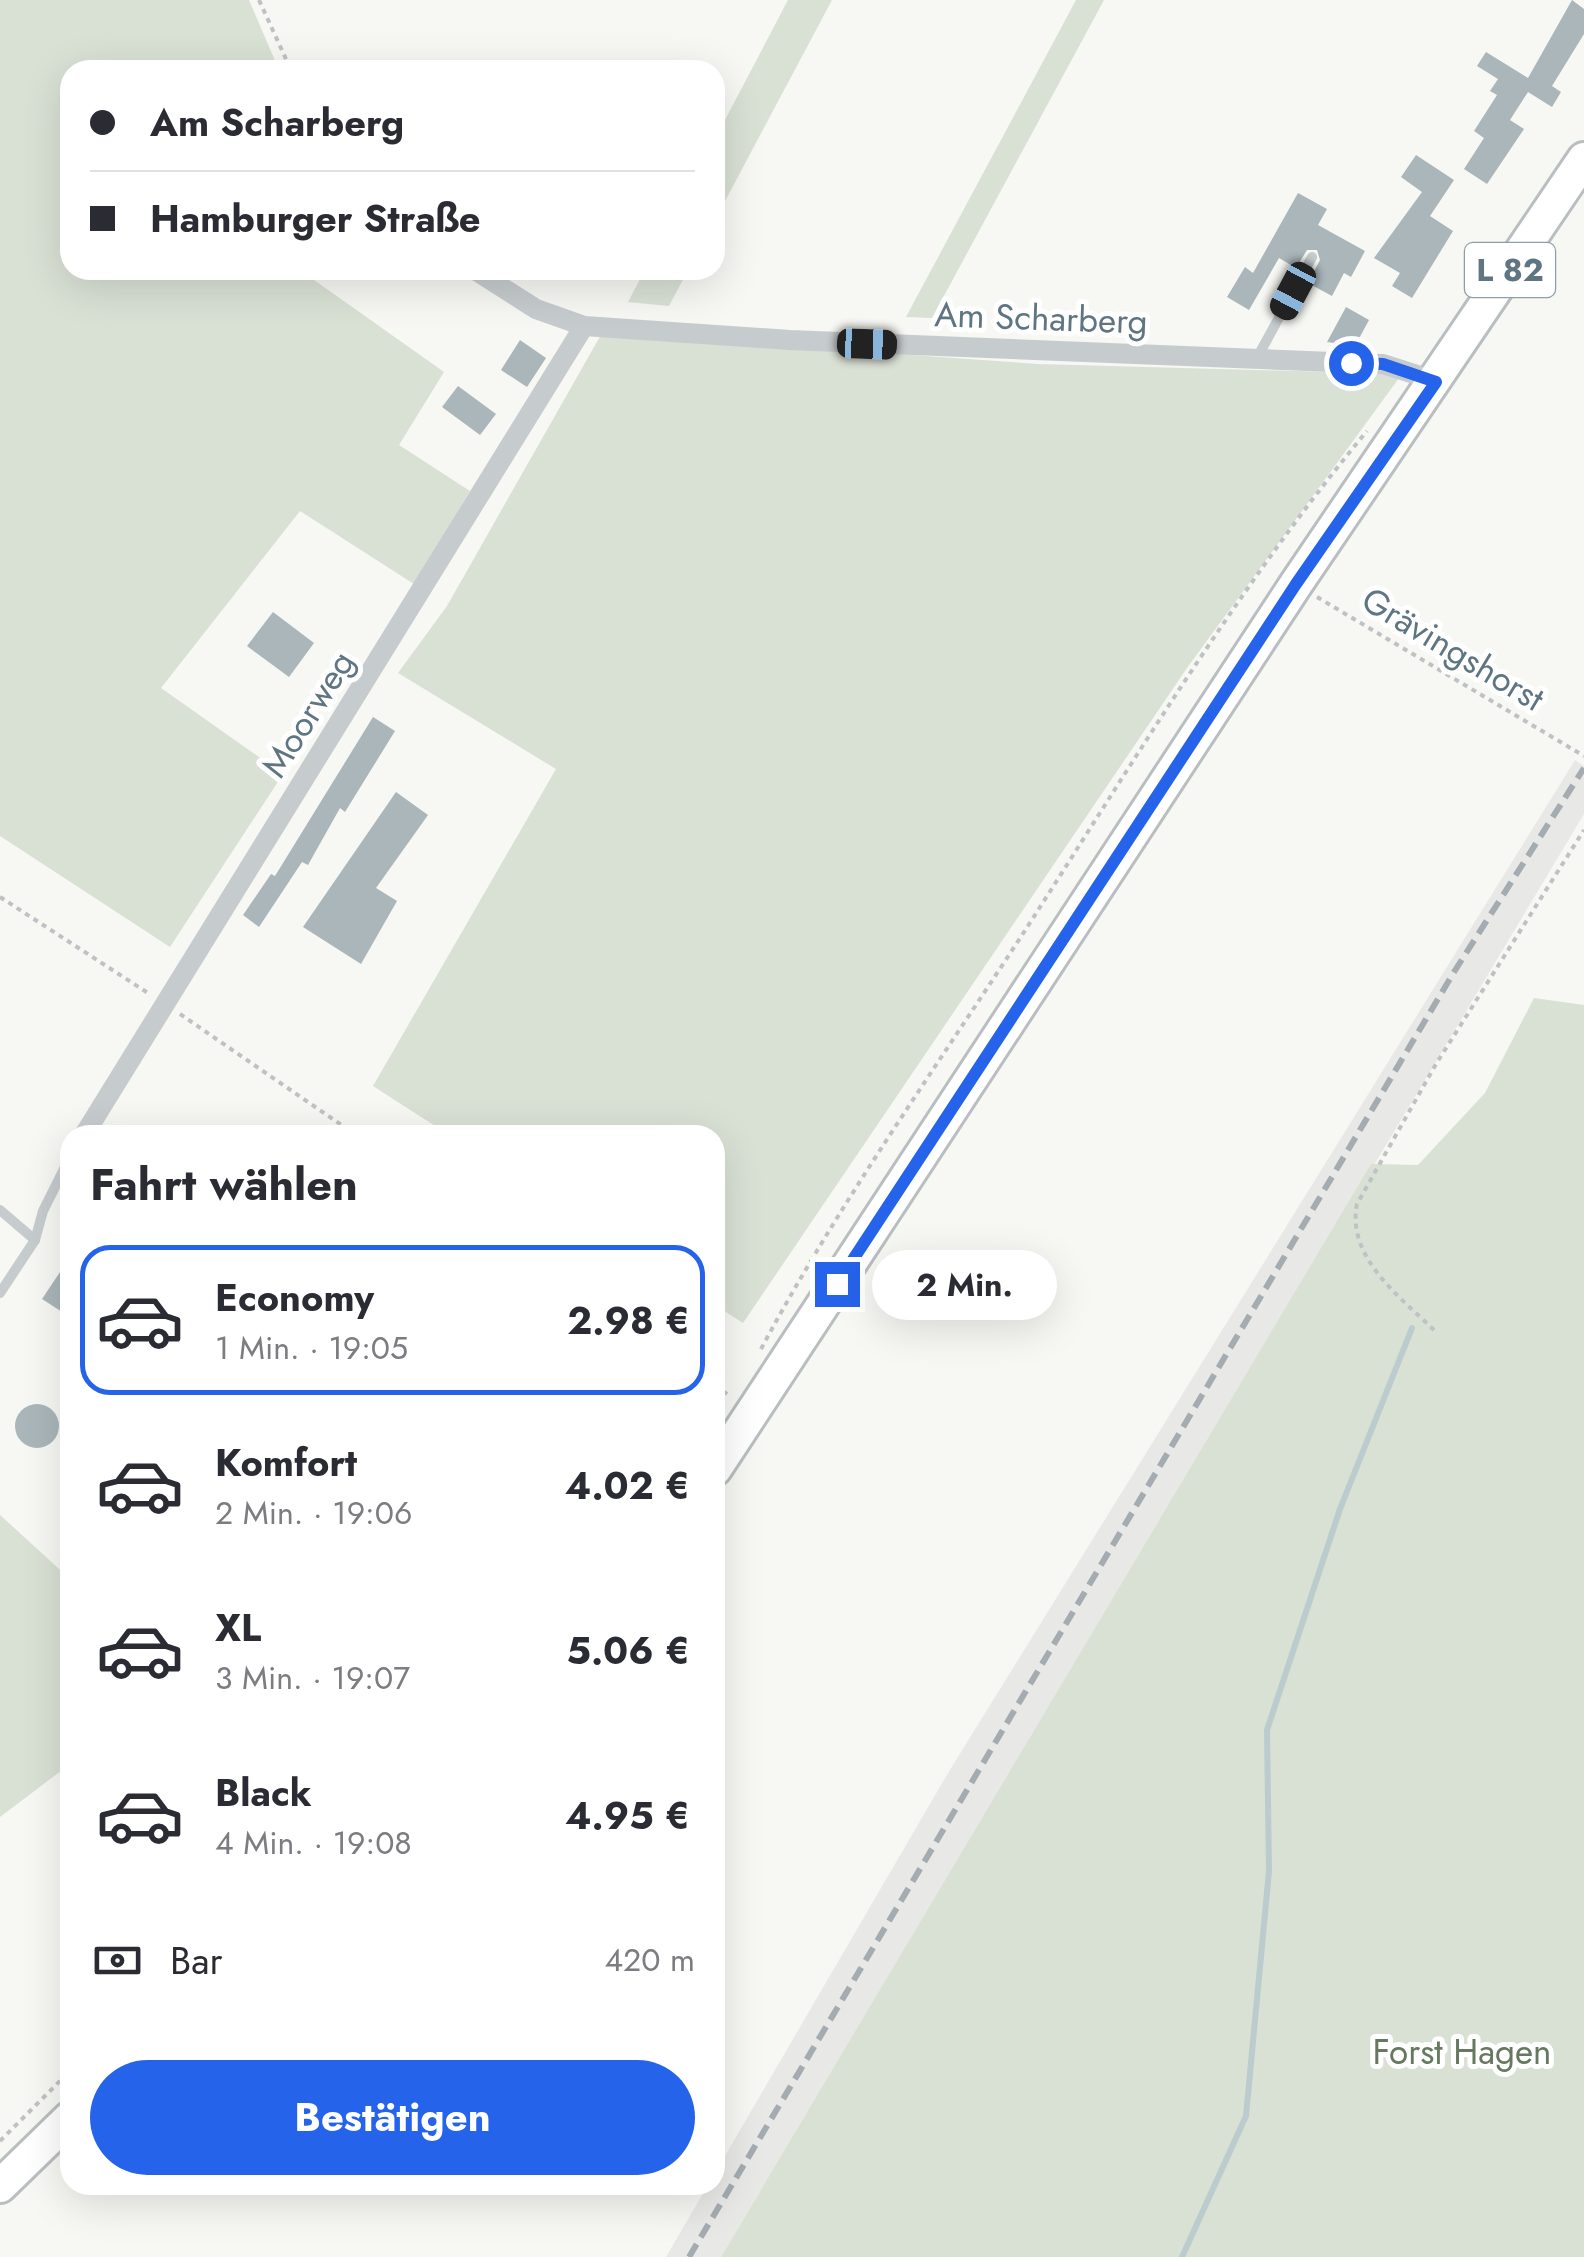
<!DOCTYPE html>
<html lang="de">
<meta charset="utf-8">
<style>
:root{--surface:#fff;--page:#f2f2f3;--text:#2b2b33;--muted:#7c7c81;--line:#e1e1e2;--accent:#2563eb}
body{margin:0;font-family:Jost,sans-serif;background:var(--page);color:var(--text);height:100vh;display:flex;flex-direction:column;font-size:38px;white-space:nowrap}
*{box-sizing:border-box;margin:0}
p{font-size:32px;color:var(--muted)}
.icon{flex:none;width:55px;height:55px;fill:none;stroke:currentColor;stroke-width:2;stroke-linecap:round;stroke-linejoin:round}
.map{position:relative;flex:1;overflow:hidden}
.drawer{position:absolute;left:60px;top:1125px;width:665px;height:1070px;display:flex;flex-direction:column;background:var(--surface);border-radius:30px;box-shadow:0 10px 40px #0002}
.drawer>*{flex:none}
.guide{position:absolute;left:60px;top:60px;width:665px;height:220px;border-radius:30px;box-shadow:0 10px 40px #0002;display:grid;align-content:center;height:220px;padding:0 30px;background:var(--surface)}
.end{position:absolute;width:45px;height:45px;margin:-22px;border:12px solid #2563eb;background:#fff;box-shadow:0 0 0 5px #fff}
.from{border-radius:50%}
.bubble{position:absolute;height:70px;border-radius:35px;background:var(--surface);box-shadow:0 10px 40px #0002;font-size:32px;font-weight:700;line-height:70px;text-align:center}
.car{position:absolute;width:30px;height:60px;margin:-30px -15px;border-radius:12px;box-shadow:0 0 8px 2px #0007;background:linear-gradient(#222 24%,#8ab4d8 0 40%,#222 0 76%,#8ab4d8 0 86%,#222 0)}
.guide b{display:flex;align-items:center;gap:35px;height:95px;font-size:38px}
.guide b+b{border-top:2px solid var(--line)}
.guide i{width:25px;height:25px;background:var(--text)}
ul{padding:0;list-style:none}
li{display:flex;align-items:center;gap:30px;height:150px;margin:0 20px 15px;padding:0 10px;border:5px solid transparent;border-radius:30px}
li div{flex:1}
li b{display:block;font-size:38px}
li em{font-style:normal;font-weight:700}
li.selected{border-color:var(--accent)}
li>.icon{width:90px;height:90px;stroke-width:1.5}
h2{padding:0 30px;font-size:45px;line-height:120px}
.pay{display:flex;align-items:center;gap:25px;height:110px;padding:0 30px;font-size:38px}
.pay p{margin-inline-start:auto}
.button{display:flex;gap:20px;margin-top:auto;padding:20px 30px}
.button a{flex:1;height:115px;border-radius:60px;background:var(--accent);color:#fff;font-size:40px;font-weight:700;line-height:115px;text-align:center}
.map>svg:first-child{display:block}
</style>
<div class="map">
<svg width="1584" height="2257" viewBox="0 0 1584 2257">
<rect width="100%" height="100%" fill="#f7f7f3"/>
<polygon fill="#e8e9e7" points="1575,760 1584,766 1584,814 721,2257 666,2257 708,2185 715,2185 715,2173 948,1773"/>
<g fill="#d9e0d4">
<polygon points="0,0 249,0 279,70 70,70 70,270 300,270 444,372 399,445 470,491 414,584 300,511 161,688 283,774 170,947 0,836"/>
<polygon points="788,0 832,0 715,220 715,139"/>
<polygon points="1076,0 1104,0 932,318 906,317"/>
<polygon points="645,270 688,270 669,306 628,302"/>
<polygon points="602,333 1038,364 1402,374 1187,668 743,1323 715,1305 715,1135 449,1135 373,1086 556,769 398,673 447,606"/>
<polygon points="1534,998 1584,1005 1584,2257 721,2257 1371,1164 1418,1165 1485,1093"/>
<polygon points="0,1515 70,1579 70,1764 0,1817"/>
</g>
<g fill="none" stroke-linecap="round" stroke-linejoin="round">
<polyline stroke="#bccbce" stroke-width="6" points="1182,2257 1246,2116 1269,1871 1267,1730 1340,1509 1412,1328"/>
</g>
<g fill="#aab6ba">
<polygon points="1572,0 1584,9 1584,34 1552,86 1561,92 1552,107 1528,92 1510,120 1524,129 1487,184 1464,169 1484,138 1474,131 1497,95 1490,91 1498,79 1477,66 1486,52 1528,78"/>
<polygon points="1416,155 1454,180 1430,216 1453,231 1412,298 1392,286 1400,273 1374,258 1422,192 1401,177"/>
<polygon points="1298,193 1327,209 1318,225 1365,251 1351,277 1344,273 1332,296 1308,283 1320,260 1317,250 1307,250 1296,268 1279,258 1249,310 1227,297 1245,267 1253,273"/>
<polygon points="1346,307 1369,320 1355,346 1327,342"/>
<polygon points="520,340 546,358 527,387 501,370"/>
<polygon points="458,386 496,414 480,435 442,407"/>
<polygon points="273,612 314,643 289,677 247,646"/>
<polygon points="373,717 395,731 345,812 340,808 308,865 302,862 259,927 243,915 271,874 275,876"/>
<polygon points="396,792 428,815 376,888 397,901 361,964 303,927"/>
<polygon points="70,1257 70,1317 42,1299"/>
<circle cx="37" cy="1426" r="22"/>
</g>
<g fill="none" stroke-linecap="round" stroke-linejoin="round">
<defs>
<g id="primary">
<polyline points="715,1469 1296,584 1584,159"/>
<polyline points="0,2186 70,2118"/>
</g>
</defs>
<use href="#primary" stroke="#b9bec1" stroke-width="38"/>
<g stroke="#bfc2c4" stroke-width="4" stroke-dasharray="5 5" stroke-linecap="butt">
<polyline points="259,0 291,70"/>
<polyline points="1317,597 1584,756"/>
<polyline points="0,897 151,995"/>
<polyline points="180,1014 356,1135"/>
<path d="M1434,1330C1400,1297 1346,1257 1357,1204L1436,1064L1584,830"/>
<path d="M761,1349C838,1205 935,1069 1024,932C1133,763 1238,586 1367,431"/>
<polyline points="715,1385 731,1397"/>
<polyline points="0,2141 70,2071"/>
</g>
<g stroke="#c6cbce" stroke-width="10">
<polyline points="1257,358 1312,257"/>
<polyline points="0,1210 35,1240"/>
<polyline points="0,1293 35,1240 43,1211 70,1157"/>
</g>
<g stroke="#c6cbce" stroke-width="20">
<polyline points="475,270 536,309 584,326 790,340 1383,364 1436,381"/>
<polyline points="84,1135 584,326"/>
</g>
<use href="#primary" stroke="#fff" stroke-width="32"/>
<polyline stroke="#a4acb1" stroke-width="6" stroke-dasharray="15 8" stroke-linecap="butt" points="689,2257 1454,972 1584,768"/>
</g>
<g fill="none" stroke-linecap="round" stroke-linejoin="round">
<polyline stroke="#2563eb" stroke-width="12" points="837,1284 1296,584 1436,382 1383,364 1351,363"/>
</g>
<g text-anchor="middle" stroke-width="10" stroke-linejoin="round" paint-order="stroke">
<rect fill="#fff" stroke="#8f9fa8" stroke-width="2.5" x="1465" y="243" width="90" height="54" rx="8"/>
<g font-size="32" font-weight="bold" fill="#5f7682">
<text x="1510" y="281">L 82</text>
</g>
<g font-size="35" fill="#5f7682" stroke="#fff">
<text transform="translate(1041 318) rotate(2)" y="12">Am Scharberg</text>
<text transform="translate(1453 649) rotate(31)" y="12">Grävingshorst</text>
<text transform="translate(308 714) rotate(-58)" y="12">Moorweg</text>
</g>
<g font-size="35" fill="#66795f" stroke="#fff">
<text x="1462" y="2064">Forst Hagen</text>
</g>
</g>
</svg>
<i class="end from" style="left:1351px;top:363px"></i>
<i class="end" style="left:837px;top:1284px"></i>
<div class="bubble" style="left:872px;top:1250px;width:185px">2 Min.</div>
<i class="car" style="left:1293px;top:291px;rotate:208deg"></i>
<i class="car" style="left:867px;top:344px;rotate:92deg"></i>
<div class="guide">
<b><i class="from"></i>Am Scharberg</b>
<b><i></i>Hamburger Straße</b>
</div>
<section class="drawer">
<h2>Fahrt wählen</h2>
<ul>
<li class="selected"><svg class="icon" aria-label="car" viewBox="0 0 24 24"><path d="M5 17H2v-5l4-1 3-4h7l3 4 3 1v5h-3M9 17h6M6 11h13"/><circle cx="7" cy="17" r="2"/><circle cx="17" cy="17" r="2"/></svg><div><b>Economy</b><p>1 Min. · 19:05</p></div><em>2.98 €</em></li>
<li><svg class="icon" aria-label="car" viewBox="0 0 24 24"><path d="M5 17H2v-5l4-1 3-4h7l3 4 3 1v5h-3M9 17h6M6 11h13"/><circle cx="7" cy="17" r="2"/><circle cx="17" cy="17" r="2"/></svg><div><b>Komfort</b><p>2 Min. · 19:06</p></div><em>4.02 €</em></li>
<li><svg class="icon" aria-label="car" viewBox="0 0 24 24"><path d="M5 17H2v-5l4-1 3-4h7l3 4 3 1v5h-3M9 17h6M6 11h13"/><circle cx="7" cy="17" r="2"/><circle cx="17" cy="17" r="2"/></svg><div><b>XL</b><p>3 Min. · 19:07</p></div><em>5.06 €</em></li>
<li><svg class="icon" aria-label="car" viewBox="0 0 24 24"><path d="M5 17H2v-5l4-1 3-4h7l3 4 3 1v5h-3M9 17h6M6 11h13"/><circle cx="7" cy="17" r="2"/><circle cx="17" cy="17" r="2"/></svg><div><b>Black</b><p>4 Min. · 19:08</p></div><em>4.95 €</em></li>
</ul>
<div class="pay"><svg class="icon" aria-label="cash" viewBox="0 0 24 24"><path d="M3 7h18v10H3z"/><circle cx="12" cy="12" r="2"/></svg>Bar<p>420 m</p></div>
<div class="button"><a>Bestätigen</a></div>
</section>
</div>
